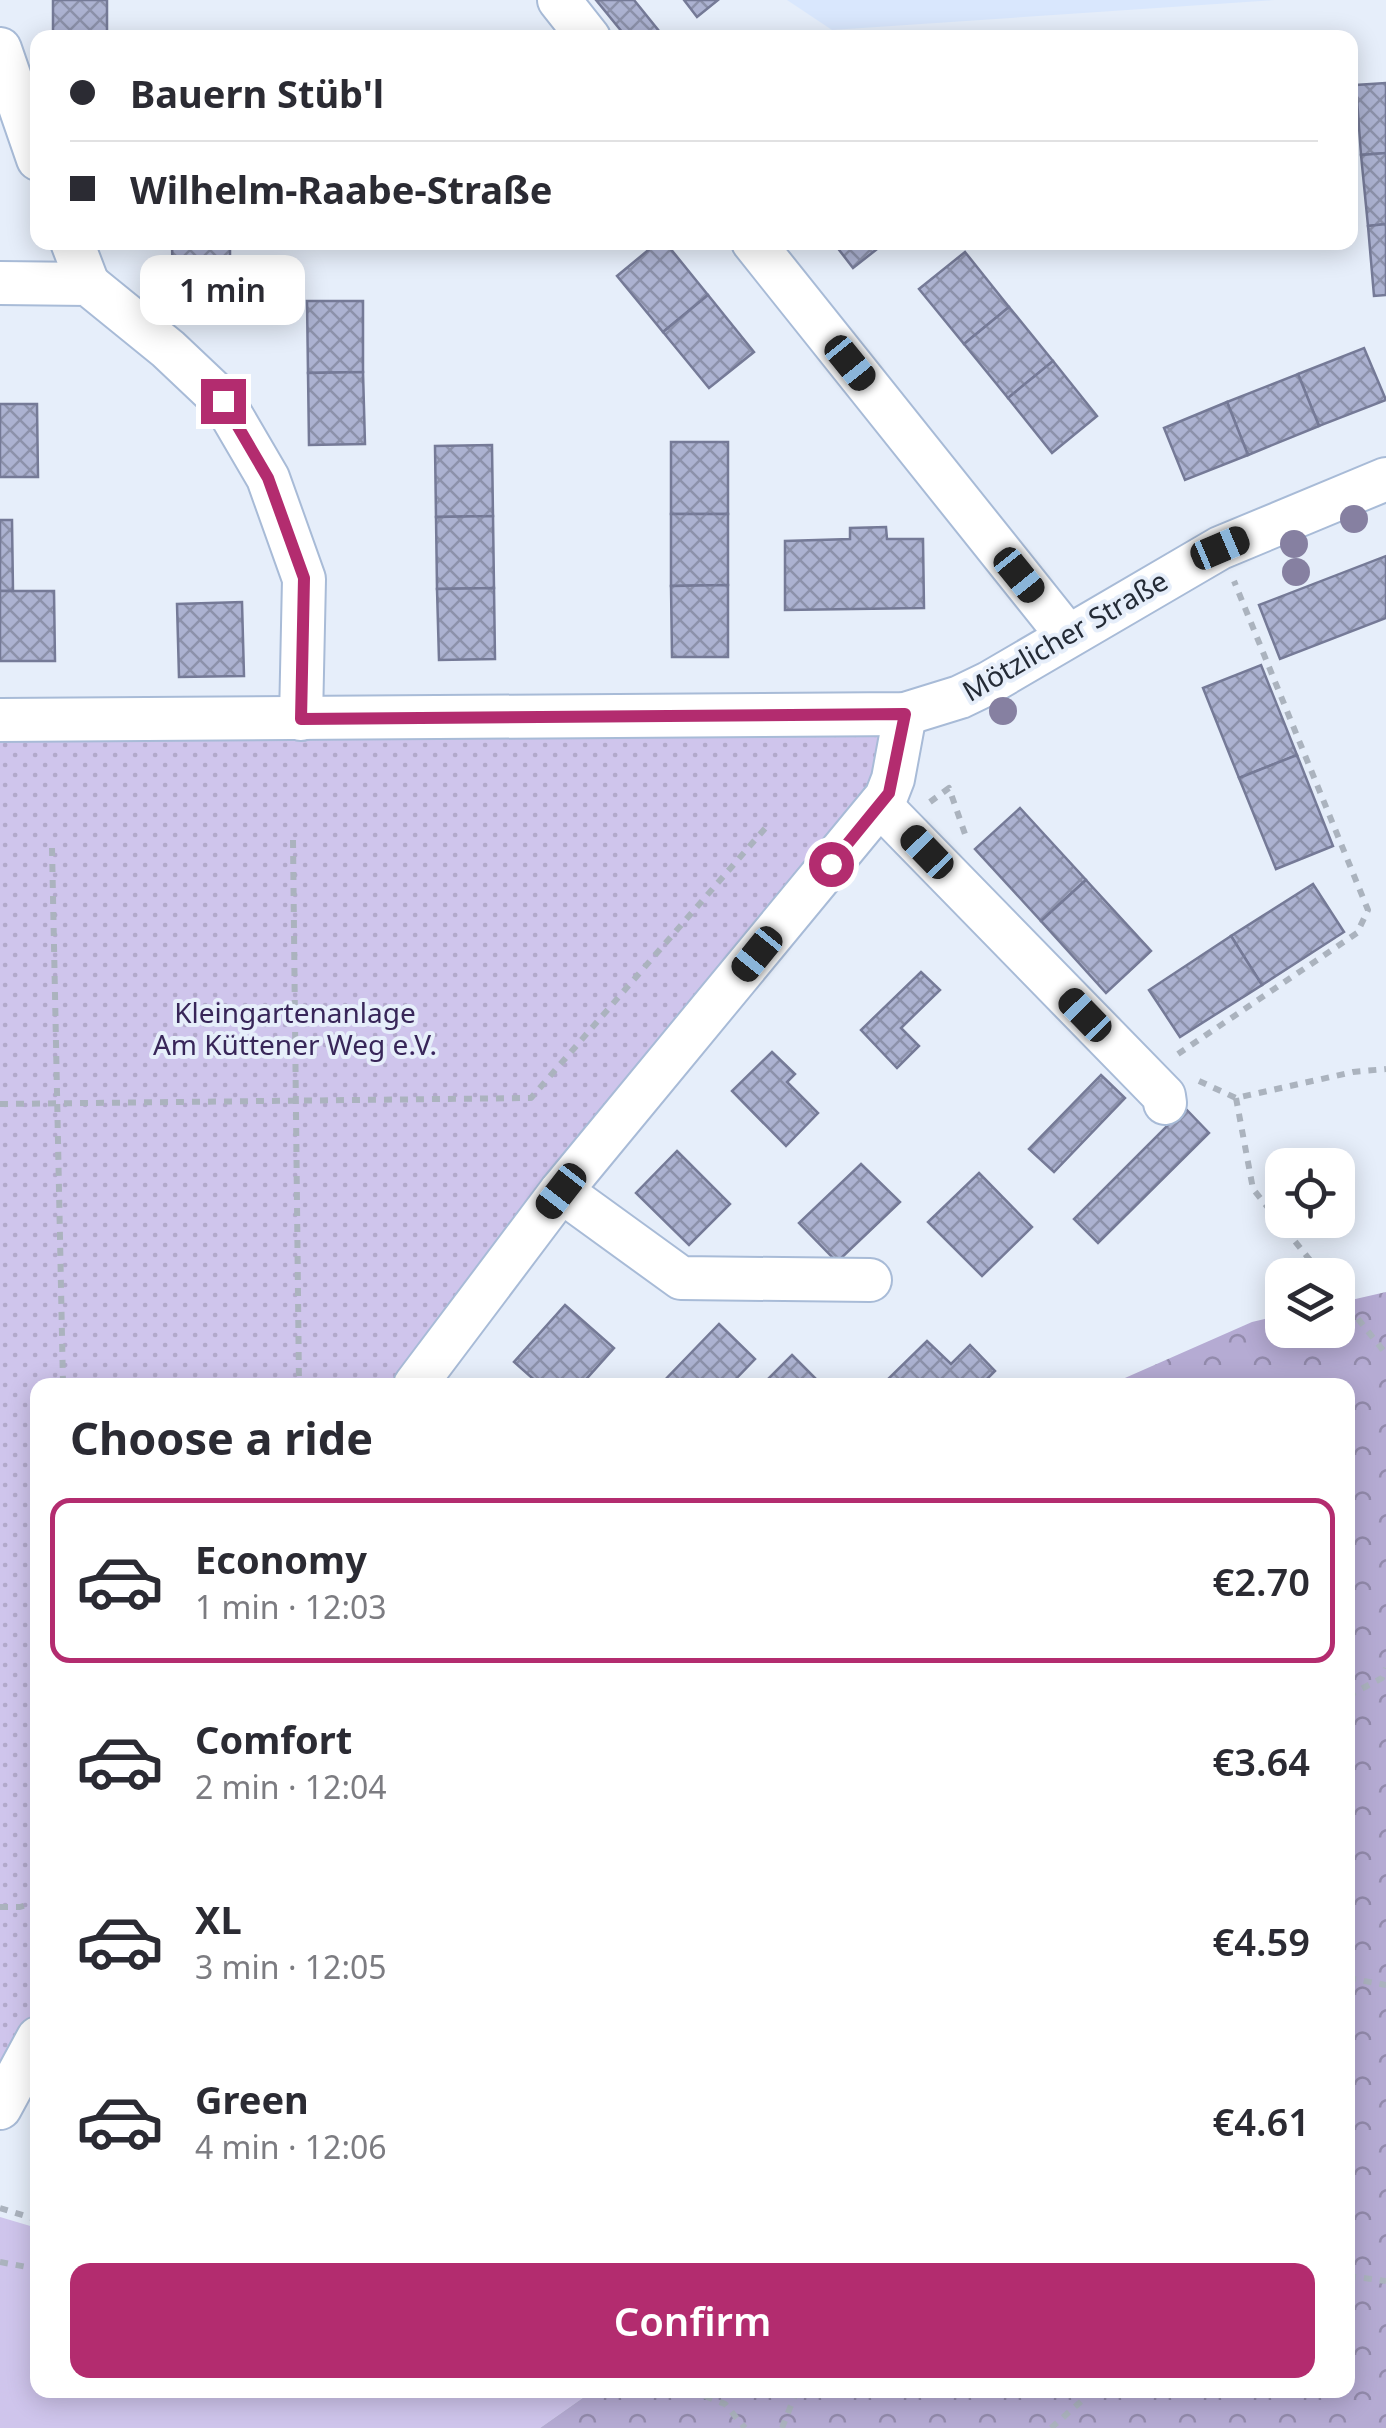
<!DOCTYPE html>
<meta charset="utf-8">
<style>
:root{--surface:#fff;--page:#f2f2f3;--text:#2b2b33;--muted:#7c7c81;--line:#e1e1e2;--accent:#b32c6f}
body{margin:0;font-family:"Noto Sans",sans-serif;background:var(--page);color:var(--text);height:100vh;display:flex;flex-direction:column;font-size:38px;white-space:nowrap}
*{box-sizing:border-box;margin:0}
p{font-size:32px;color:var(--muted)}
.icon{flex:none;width:55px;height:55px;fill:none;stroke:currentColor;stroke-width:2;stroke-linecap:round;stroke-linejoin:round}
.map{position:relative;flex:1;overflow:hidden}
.panel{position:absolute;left:30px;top:1378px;width:1325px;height:1020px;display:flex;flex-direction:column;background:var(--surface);border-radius:20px;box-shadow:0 5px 25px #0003}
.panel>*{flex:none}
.hud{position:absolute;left:30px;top:30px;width:1328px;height:220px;border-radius:20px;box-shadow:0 5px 25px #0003;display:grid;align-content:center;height:220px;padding:0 40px;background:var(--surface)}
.controls{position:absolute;left:1265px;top:1148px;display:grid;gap:20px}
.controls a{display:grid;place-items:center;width:90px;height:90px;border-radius:20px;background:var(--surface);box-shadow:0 5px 25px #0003;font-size:50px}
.end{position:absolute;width:45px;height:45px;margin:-22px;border:12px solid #b32c6f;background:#fff;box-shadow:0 0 0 5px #fff}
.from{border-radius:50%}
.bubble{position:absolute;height:70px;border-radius:20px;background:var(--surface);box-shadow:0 5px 25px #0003;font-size:32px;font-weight:600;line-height:70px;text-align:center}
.car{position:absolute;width:30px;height:60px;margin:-30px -15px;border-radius:12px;box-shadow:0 0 8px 2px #0007;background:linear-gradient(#222 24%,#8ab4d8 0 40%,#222 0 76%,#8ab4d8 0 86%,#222 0)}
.hud b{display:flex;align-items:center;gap:35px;height:95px;font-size:38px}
.hud b+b{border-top:2px solid var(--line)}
.hud i{width:25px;height:25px;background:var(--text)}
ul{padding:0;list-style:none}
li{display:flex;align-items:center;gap:30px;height:165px;margin:0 20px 15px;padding:0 20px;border:5px solid transparent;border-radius:20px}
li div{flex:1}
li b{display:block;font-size:38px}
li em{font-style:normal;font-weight:600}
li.selected{border-color:var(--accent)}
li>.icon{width:90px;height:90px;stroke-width:1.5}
h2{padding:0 40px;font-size:45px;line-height:120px}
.button{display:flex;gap:20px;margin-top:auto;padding:20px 40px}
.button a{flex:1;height:115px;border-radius:20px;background:var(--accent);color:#fff;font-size:40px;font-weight:600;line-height:115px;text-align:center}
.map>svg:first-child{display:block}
</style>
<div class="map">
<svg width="1386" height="2428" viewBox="0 0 1386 2428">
<defs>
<pattern id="forest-crowns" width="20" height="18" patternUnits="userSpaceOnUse" patternTransform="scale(2.5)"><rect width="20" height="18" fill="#b5abd3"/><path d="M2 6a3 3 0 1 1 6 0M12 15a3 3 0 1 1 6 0" fill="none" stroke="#938bac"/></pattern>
<pattern id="garden-dots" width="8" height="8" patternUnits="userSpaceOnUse" patternTransform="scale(2.5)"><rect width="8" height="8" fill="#cfc5ec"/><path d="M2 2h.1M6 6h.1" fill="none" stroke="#b2a9cb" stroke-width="1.8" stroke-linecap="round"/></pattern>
<pattern id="building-cross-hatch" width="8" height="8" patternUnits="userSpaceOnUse" patternTransform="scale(2.5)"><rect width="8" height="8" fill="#acb2d1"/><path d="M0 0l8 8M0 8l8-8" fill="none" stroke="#8c91aa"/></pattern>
</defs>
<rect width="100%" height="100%" fill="#e6eefa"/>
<polygon fill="#d9e7fd" points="787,0 1275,0 832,30"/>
<polygon fill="#cfc5ec" points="0,2217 37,2228 38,2390 594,2390 540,2428 0,2428"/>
<polygon fill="url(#forest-crowns)" points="1386,1292 1386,2428 540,2428 594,2390 1348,2390 1348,1385 1109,1385 1252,1322 1282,1315 1282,1330 1338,1330 1338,1303"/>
<polygon fill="url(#garden-dots)" points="888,730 879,776 398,1385 38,1385 37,2007 0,2078 0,735"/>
<g fill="url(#building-cross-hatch)" stroke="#757a97" stroke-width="2.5">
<rect x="53" y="0" width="54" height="38"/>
<polygon points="596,0 634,0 663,36 627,38"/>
<polygon points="684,0 718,0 697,17"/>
<polygon points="1386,83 1386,153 1361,155 1356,85"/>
<polygon points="1386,153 1386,224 1368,226 1361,155"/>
<polygon points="1386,224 1386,295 1374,296 1368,226"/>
<polygon points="172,242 230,242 230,297 173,297"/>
<polygon points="658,242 665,242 708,295 663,332 617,276"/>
<polygon points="833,242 886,242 853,268"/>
<polygon points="965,252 1009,307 964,344 919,289"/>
<polygon points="708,295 754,352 709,388 663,332"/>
<polygon points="307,301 363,301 363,372 308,373"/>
<polygon points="1009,307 1053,361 1008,398 964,344"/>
<polygon points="1364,348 1386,400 1319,426 1298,374"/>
<polygon points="1053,361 1097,416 1052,453 1008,398"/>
<polygon points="363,372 365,444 309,445 308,373"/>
<polygon points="1298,374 1319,426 1248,455 1227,402"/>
<polygon points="1227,402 1248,455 1185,480 1164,428"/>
<polygon points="0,404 37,404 38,477 0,477"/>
<rect x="671" y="442" width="57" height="72"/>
<polygon points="492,445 493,516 436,517 435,446"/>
<polygon points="671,514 728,514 728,585 671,586"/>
<polygon points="493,516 494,588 437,589 436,517"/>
<polygon points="0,520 12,520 13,591 0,591"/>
<polygon points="886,527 887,539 923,539 924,608 785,610 785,541 850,539 850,528"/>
<polygon points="1386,556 1386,618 1280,659 1259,605"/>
<polygon points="728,585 728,657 672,657 671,586"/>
<polygon points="494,588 495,659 439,660 437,589"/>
<polygon points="0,591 54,591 55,661 0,661"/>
<polygon points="242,602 244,676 179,677 177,604"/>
<polygon points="1261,665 1297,755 1239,778 1203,688"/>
<polygon points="1297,755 1333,846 1276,869 1239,778"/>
<polygon points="1020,808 1086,880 1041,921 975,849"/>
<polygon points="1086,880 1151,951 1106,993 1041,921"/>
<polygon points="1313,884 1344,932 1262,985 1231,936"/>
<polygon points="1231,936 1262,985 1180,1037 1149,990"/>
<polygon points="921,972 940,990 901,1028 919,1046 897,1068 861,1030"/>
<polygon points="772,1052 795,1074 787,1082 818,1113 786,1146 732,1091"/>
<polygon points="1101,1075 1125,1098 1054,1172 1029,1149"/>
<polygon points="1185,1108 1209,1133 1098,1243 1074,1219"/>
<polygon points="677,1151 730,1204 689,1245 636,1193"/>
<polygon points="861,1164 900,1202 837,1262 799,1223"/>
<polygon points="979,1173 1032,1227 982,1276 928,1222"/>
<polygon points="565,1305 614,1348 581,1385 540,1385 514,1362"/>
<polygon points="719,1324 755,1359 730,1385 660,1385"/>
<polygon points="927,1341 951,1364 970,1345 995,1371 981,1385 882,1385"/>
<polygon points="792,1355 822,1385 762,1385"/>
</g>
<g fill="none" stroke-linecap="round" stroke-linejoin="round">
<defs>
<g id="minor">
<polyline points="559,0 589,38"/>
<polyline points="0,49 38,159"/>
<polyline points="72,242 88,284"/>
<polyline points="753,242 1067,635"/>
<polyline points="0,283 88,284 168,349 223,401 268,478 304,579 301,719"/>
<polyline points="0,720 905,714 960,697 989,683 1220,548 1386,479"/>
<polyline points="880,805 1164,1096 1165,1103"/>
<polyline points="561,1191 681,1278 870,1280"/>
<polyline points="415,1385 561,1191 886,797 893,779 905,714"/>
<polyline points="0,2108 38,2038"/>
</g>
</defs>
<use href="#minor" stroke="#a8bbd7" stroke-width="46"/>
<g stroke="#abb3be" stroke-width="6" stroke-dasharray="8 8" stroke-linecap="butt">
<polyline points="930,802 949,788 965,834"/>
<polyline points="293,840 299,1385"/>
<polyline points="52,848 63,1385"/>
<polyline points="1178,1054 1357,933 1368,910 1234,581"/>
<polyline points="1199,1081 1236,1098 1353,1072 1386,1069"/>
<polyline points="1236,1098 1253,1189 1322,1275"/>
<polyline points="0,1104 531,1098 768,825"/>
<polyline points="1338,1294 1386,1354"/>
<polyline points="1348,1696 1382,1678 1386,1668"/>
<polyline points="0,1907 20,1907 38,1901"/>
<polyline points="1348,1978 1386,1985"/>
<polyline points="0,2208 38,2220"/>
<polyline points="0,2262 38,2269"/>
<polyline points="1348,2276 1386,2281"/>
<polyline points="690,2390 725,2404 745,2428"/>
<polyline points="782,2428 797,2390"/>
<polyline points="1051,2428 1094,2390"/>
</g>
<use href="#minor" stroke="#fff" stroke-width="42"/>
</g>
<g fill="#8680a1">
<circle cx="1354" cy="519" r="14"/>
<circle cx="1294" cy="544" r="14"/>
<circle cx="1296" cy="572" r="14"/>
<circle cx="1003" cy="711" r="14"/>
</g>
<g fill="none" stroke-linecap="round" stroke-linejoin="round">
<polyline stroke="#b32c6f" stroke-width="12" points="223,401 268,478 304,578 301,719 905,714 889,793 831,864"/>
</g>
<g text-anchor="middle" stroke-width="8" stroke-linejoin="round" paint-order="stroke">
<g font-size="28" fill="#242b36" stroke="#e6eefa">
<text transform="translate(1065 636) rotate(-30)" y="10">Mötzlicher Straße</text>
</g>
<g font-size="28" fill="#382659" stroke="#e6eefa">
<text x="295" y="1023">Kleingartenanlage<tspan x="295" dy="32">Am Küttener Weg e.V.</tspan></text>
</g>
</g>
</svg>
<div class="controls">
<a><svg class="icon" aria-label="locate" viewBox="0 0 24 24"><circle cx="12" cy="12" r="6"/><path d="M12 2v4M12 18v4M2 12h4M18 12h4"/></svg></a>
<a><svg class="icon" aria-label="layers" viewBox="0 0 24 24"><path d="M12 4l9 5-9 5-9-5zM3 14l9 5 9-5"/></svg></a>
</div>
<i class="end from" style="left:831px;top:864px"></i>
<i class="end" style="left:223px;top:401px"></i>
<div class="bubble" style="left:140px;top:255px;width:165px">1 min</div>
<i class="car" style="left:850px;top:363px;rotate:141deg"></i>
<i class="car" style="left:1220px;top:548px;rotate:67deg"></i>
<i class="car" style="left:1019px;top:575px;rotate:141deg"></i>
<i class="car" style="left:927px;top:852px;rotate:316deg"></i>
<i class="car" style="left:757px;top:954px;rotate:219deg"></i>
<i class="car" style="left:1085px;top:1015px;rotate:316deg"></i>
<i class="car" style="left:561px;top:1191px;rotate:218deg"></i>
<div class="hud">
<b><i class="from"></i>Bauern Stüb'l</b>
<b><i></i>Wilhelm-Raabe-Straße</b>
</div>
<section class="panel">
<h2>Choose a ride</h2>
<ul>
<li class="selected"><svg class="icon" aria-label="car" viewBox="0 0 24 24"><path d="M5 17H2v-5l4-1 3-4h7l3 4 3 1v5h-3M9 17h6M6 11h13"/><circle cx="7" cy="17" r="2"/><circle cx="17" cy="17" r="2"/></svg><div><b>Economy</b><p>1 min · 12:03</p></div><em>€2.70</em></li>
<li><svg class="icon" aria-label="car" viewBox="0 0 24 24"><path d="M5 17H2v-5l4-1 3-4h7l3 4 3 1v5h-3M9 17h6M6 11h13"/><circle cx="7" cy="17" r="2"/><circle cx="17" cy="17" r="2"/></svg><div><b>Comfort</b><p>2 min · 12:04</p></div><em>€3.64</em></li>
<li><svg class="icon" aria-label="car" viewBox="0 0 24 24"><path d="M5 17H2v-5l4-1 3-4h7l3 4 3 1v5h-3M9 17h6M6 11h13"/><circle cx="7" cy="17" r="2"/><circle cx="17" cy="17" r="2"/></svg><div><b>XL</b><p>3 min · 12:05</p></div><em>€4.59</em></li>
<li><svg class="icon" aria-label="car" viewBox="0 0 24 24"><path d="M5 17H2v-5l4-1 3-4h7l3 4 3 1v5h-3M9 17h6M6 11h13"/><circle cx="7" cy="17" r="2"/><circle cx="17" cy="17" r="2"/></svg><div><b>Green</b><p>4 min · 12:06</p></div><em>€4.61</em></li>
</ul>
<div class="button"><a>Confirm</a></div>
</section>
</div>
